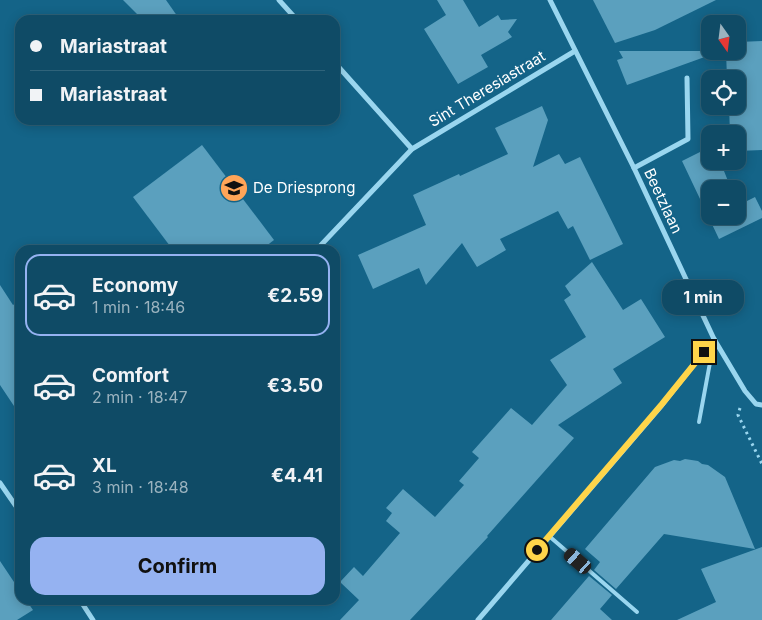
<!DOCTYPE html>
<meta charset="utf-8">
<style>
:root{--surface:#0f4b66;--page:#18526c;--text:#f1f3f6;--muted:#9bb3bf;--line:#2f637a;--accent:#95b2f1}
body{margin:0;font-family:Inter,sans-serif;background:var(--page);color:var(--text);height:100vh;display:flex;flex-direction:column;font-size:19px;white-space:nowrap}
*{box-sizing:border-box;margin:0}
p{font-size:16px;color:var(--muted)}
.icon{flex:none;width:28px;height:28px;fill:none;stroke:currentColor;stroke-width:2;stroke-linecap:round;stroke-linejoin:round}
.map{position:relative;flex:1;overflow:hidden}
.panel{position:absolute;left:15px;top:245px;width:325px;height:360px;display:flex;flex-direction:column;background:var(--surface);border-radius:15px;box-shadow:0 2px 12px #0003,0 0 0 1px var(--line)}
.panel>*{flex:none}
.banner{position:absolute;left:15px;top:15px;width:325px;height:110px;border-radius:15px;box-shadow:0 2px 12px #0003,0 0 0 1px var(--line);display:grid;align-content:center;height:110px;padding:0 15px;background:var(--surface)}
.needle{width:32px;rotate:166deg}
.tools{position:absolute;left:701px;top:15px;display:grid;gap:10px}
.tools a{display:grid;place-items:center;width:45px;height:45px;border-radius:10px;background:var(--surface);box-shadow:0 2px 12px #0003,0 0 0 1px var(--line);font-size:25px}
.end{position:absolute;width:22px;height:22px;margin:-11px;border:6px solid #ffd54a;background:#111;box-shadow:0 0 0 2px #111}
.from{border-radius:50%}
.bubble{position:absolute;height:35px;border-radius:15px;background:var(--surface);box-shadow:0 2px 12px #0003,0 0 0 1px var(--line);font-size:16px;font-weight:700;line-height:35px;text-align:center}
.car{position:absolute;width:15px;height:30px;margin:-15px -8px;border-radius:6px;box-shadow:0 0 4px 1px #0007;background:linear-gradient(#222 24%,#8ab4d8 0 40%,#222 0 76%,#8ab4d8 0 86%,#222 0)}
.banner b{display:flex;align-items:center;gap:18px;height:48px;font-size:19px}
.banner b+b{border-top:1px solid var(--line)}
.banner i{width:12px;height:12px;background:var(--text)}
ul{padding:9px 0 0;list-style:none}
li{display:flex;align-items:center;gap:15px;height:82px;margin:0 10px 8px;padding:0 5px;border:2px solid transparent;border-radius:15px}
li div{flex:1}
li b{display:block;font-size:19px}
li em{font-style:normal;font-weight:700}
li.current{border-color:var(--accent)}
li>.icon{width:45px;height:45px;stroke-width:1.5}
.action{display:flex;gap:10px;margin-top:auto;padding:10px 15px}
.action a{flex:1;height:58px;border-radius:15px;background:var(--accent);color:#111;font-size:20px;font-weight:700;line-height:58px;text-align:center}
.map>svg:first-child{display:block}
</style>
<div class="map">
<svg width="762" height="620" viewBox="0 0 762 620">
<rect width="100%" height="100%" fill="#146488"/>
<g fill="#5ba0be">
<polygon points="123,0 166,0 180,20 143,20"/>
<polygon points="437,0 463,0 479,27 498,15 501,20 517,19 508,32 512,37 481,55 488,67 458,84 424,29 446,15"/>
<polygon points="593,0 716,0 655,30 615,43"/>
<polygon points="762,41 762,150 738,151 738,134 730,134 729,106 738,106 738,79 727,79 726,51 738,51 738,42"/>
<polygon points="619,51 713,51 713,54 627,85 617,60 623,58"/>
<polygon points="542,106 548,120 533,167 559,154 565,164 580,157 623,244 590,260 573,226 568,229 558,211 500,239 506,250 477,267 462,243 426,285 419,268 373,289 358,255 426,225 413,195 459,174 460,176 508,154 495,128"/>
<polygon points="202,145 274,240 261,250 173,250 133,197"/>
<polygon points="710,147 710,161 720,161 728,181 733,180 737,189 710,189 710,216 738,216 738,190 743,203 755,197 762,211 762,218 719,239 682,161"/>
<polygon points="592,262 623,310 641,299 665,337 613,369 622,383 558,425 574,438 487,536 488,537 410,620 340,620 359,600 340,582 354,567 363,576 400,533 386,521 392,513 386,508 403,489 435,517 464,485 459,481 479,458 472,452 511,408 532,425 567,385 550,360 586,337 564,300 571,295 565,286"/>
<polygon points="0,285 13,305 20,300 20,415 0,385"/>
<polygon points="685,459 698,461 702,464 708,465 725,477 755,549 664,534 616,589 594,570 600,562 585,549 655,467 674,460 680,461"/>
<polygon points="762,547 762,620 677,620 716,602 701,569"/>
<polygon points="0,561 20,591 20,600 26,600 33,610 17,620 0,620"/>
<polygon points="589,576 612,595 600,609 612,620 551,620"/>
</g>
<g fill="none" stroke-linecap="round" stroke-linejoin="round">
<polyline stroke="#9ad6ef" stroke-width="3" stroke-dasharray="2.5 4" stroke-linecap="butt" points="740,408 738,415 762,464"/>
<g stroke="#9ad6ef" stroke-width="4">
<polyline points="699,422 714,341"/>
<polyline points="549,536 637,612"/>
</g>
<g stroke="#9ad6ef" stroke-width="5">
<polyline points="279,0 297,20"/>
<polyline points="550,0 634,168 714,339 745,391 756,404 762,405"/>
<polyline points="335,63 412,149"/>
<polyline points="634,168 688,139 687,78"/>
<polyline points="321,245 412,149 575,51"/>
<polyline points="0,483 20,512"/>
<polyline points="80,600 93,620"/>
<polyline points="478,620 662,405 714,339"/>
</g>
</g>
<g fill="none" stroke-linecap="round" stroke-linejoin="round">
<polyline stroke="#ffd54a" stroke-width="6" points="537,550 662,404 704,352"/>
</g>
<defs>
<symbol id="school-disc" viewBox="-11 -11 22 22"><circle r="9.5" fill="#ffa558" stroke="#146488"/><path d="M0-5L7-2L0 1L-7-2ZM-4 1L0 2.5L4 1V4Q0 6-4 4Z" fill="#111"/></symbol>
</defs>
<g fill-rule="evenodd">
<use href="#school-disc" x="218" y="172" width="32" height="32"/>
</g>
<g text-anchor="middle" stroke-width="5" stroke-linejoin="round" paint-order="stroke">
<g font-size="15" fill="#fff" stroke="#146488">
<text transform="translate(487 89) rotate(-31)" y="5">Sint Theresiastraat</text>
<text transform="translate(663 201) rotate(65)" y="5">Beetzlaan</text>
</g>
<g font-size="15" fill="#fff" stroke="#146488" text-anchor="start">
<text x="253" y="193">De Driesprong</text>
</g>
</g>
</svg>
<div class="tools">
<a><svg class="needle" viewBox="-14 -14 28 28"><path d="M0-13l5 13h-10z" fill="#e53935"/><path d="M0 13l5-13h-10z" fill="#9bb3bf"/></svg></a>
<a><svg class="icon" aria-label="locate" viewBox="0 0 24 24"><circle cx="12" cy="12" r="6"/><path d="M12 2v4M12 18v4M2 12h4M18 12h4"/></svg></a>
<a>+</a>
<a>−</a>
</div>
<i class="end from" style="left:537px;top:550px"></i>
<i class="end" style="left:704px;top:352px"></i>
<div class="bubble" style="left:662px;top:280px;width:82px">1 min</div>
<i class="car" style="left:578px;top:561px;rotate:311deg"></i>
<div class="banner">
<b><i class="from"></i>Mariastraat</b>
<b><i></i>Mariastraat</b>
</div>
<section class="panel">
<ul>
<li class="current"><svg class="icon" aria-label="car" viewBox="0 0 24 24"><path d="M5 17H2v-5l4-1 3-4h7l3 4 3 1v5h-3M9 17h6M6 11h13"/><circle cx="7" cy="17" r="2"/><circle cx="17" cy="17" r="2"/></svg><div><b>Economy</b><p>1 min · 18:46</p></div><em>€2.59</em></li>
<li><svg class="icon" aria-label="car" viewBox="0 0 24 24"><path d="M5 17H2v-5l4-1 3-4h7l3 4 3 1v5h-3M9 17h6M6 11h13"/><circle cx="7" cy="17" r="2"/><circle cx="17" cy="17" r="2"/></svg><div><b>Comfort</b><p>2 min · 18:47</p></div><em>€3.50</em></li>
<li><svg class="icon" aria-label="car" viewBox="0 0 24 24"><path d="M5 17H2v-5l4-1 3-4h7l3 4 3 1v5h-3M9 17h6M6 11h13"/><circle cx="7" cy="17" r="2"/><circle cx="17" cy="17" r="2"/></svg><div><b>XL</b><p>3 min · 18:48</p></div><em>€4.41</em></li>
</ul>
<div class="action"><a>Confirm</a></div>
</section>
</div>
